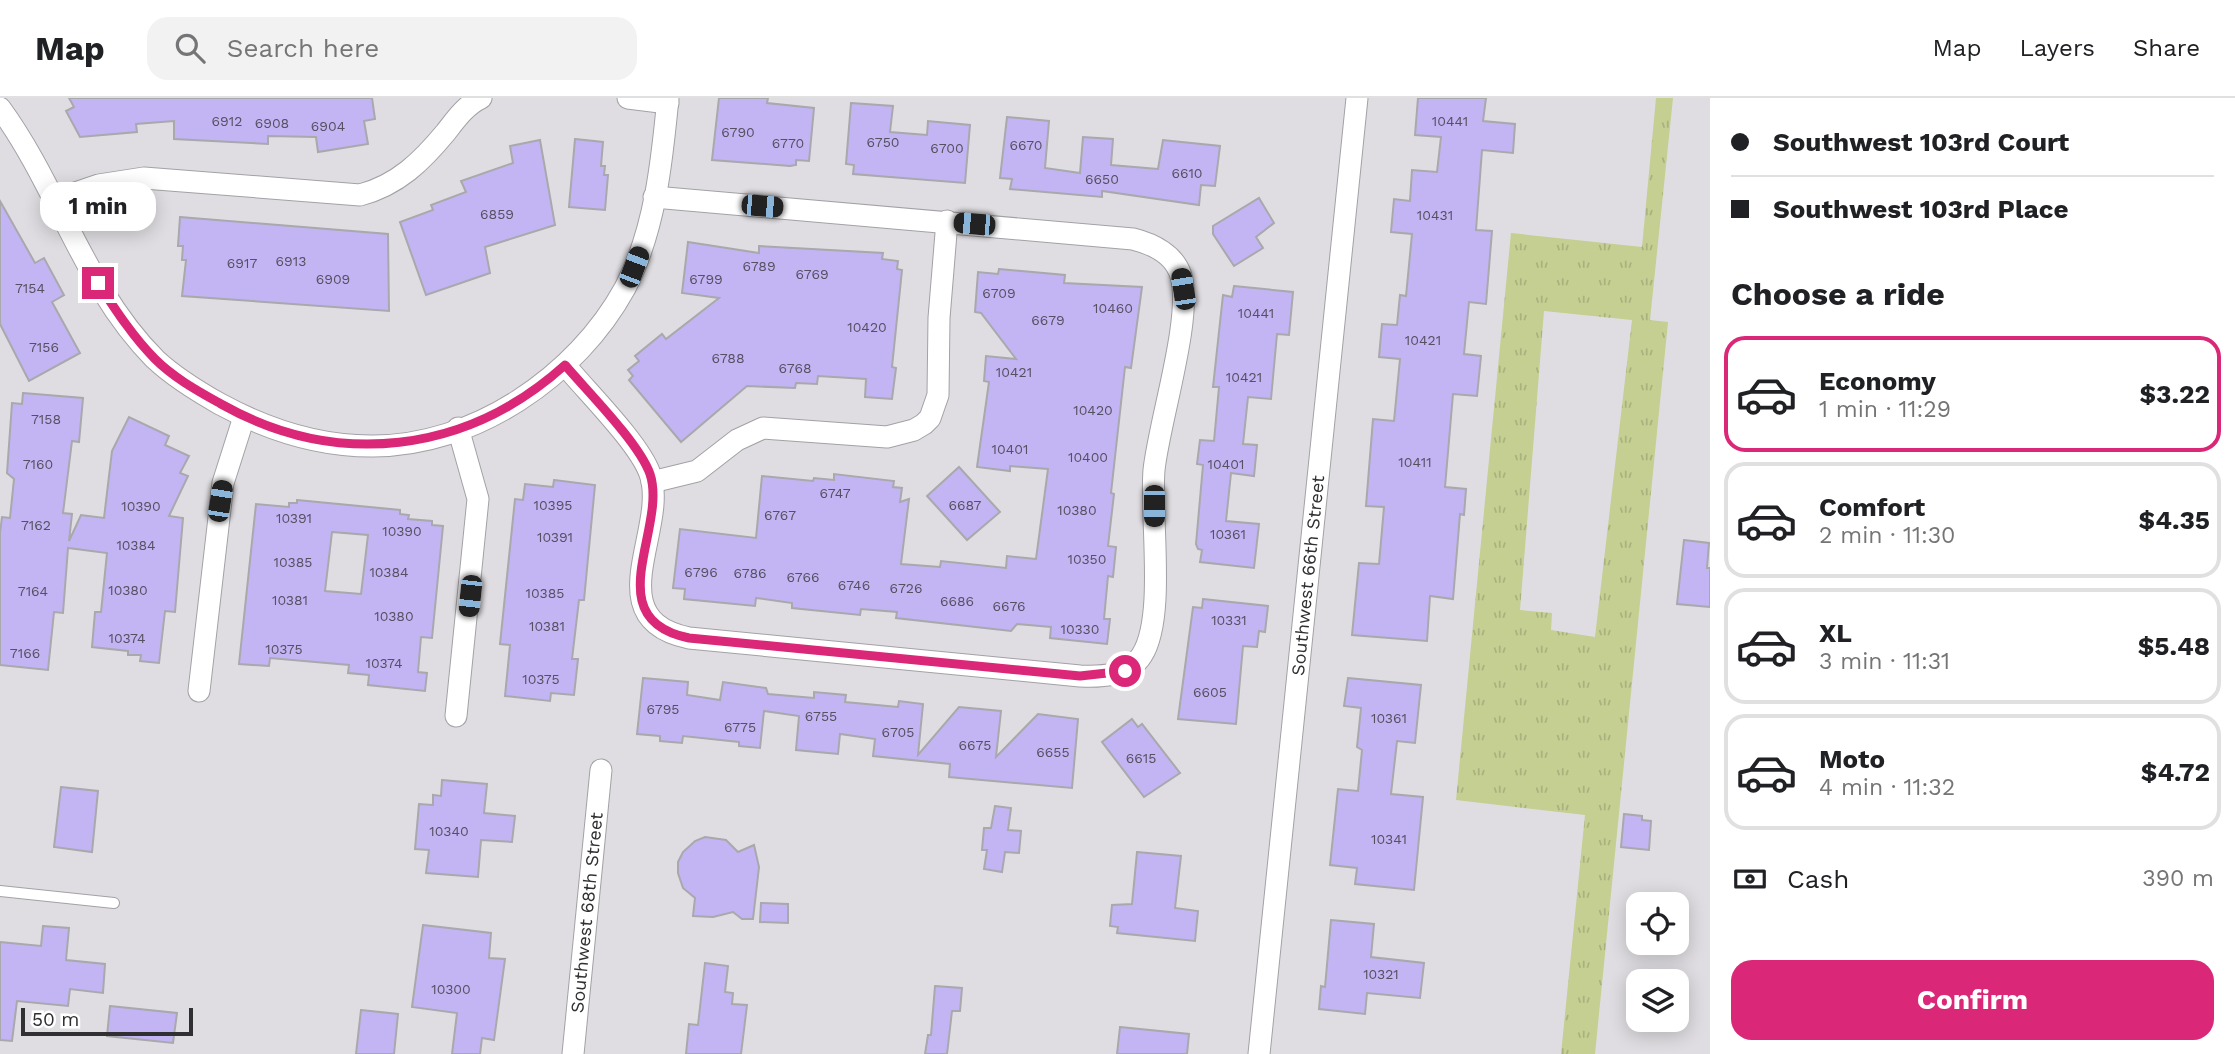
<!DOCTYPE html>
<meta charset="utf-8">
<style>
:root{--surface:#fff;--page:#f2f2f2;--text:#202124;--muted:#757577;--line:#e0e0e0;--accent:#db2777}
body{margin:0;font-family:"Work Sans",sans-serif;background:var(--page);color:var(--text);height:100vh;display:flex;flex-direction:column;font-size:26px;white-space:nowrap}
*{box-sizing:border-box;margin:0}
p{font-size:23px;color:var(--muted)}
.icon{flex:none;width:38px;height:38px;fill:none;stroke:currentColor;stroke-width:2;stroke-linecap:round;stroke-linejoin:round}
.map{position:relative;flex:1;overflow:hidden}
.details{display:flex;flex-direction:column;background:var(--surface);width:525px}
.details>*{flex:none}
.top-card{display:grid;align-content:center;height:154px;padding:0 21px;background:var(--surface)}
.fabs{position:absolute;left:1626px;top:794px;display:grid;gap:14px}
.fabs a{display:grid;place-items:center;width:63px;height:63px;border-radius:14px;background:var(--surface);box-shadow:0 4px 18px #0003;font-size:35px}
.scale{position:absolute;left:21px;bottom:18px;width:172px;box-sizing:border-box;padding-left:7px;border:4px solid #302f31;border-top:0;font-size:19px;line-height:24px;white-space:nowrap;color:#302f31;-webkit-text-stroke:5px #fff;paint-order:stroke}
.end{position:absolute;width:32px;height:32px;margin:-16px;border:9px solid #db2777;background:#fff;box-shadow:0 0 0 4px #fff}
.from{border-radius:50%}
.bubble{position:absolute;height:49px;border-radius:21px;background:var(--surface);box-shadow:0 4px 18px #0003;font-size:23px;font-weight:700;line-height:49px;text-align:center}
.car{position:absolute;width:21px;height:42px;margin:-21px -10px;border-radius:9px;box-shadow:0 0 5px 2px #0007;background:linear-gradient(#222 24%,#8ab4d8 0 40%,#222 0 76%,#8ab4d8 0 86%,#222 0)}
.top-card b{display:flex;align-items:center;gap:24px;height:66px;font-size:26px}
.top-card b+b{border-top:2px solid var(--line)}
.top-card i{width:18px;height:18px;background:var(--text)}
ul{padding:0;list-style:none}
li{display:flex;align-items:center;gap:21px;height:116px;margin:0 14px 10px;padding:0 7px;border:4px solid var(--line);border-radius:21px}
li div{flex:1}
li b{display:block;font-size:26px}
li em{font-style:normal;font-weight:700}
li.current{border-color:var(--accent)}
li>.icon{width:63px;height:63px;stroke-width:1.5}
h2{padding:0 21px;font-size:32px;line-height:84px}
.pay{display:flex;align-items:center;gap:18px;height:77px;padding:0 21px;font-size:26px}
.pay p{margin-inline-start:auto}
.action{display:flex;gap:14px;margin-top:auto;padding:14px 21px}
.action a{flex:1;height:80px;border-radius:21px;background:var(--accent);color:#fff;font-size:28px;font-weight:700;line-height:80px;text-align:center}
header{display:flex;align-items:center;gap:42px;box-sizing:border-box;height:98px;padding:0 35px;background:var(--surface);border-bottom:2px solid var(--line)}
header strong{font-size:33px}
nav{display:flex;gap:38px;margin-inline-start:auto;font-size:24px}
.search{width:490px;height:63px;background:var(--page);display:flex;align-items:center;gap:18px;box-sizing:border-box;padding:0 24px;border-radius:21px;color:var(--muted);font-size:26px}
main{display:flex;flex:1;min-height:0}
.map>svg:first-child{display:block}
</style>
<header>
<strong>Map</strong>
<div class="search"><svg class="icon" aria-label="search" viewBox="0 0 24 24"><circle cx="10" cy="10" r="6"/><path d="M15 15l6 6"/></svg>Search here</div>
<nav><a>Map</a><a>Layers</a><a>Share</a></nav>
</header>
<main>
<div class="map">
<svg width="1710" height="956" viewBox="0 0 1710 956">
<defs>
<pattern id="grass-tufts" width="24" height="20" patternUnits="userSpaceOnUse" patternTransform="scale(1.75)"><rect width="24" height="20" fill="#c4cf91"/><path d="M3 7l-1-3M5 7V3M7 7l1-3M15 17l-1-3M17 17v-4M19 17l1-3" fill="none" stroke="#a9b27e"/></pattern>
</defs>
<rect width="100%" height="100%" fill="#dfdde1"/>
<path fill="url(#grass-tufts)" fill-rule="evenodd" d="M1656,0H1673L1650,222L1668,224L1595,956H1561L1585,717L1456,702L1511,135L1642,149ZM1544,213L1632,222L1595,539L1551,532L1552,515L1520,512Z"/>
<g fill="#c3b5f3" stroke="#a9a8ac" stroke-width="2" fill-rule="evenodd">
<polygon points="69,0 372,0 375,21 364,23 368,46 318,54 316,39 268,38 268,46 174,41 174,23 136,26 137,34 80,39 66,13 74,9"/>
<polygon points="719,0 768,0 767,5 814,10 809,63 796,62 796,67 790,68 712,62"/>
<polygon points="1418,0 1486,0 1483,23 1515,26 1513,55 1482,52 1476,132 1492,133 1486,206 1469,204 1464,256 1481,258 1477,298 1453,296 1445,389 1466,391 1464,417 1460,416 1453,501 1430,498 1427,543 1352,537 1359,465 1379,466 1384,409 1366,408 1373,321 1394,323 1400,261 1379,259 1382,226 1397,227 1400,197 1406,198 1412,136 1391,134 1394,101 1410,103 1412,72 1437,74 1441,39 1415,37"/>
<polygon points="851,5 893,8 890,34 927,37 928,23 970,27 965,85 853,76 854,67 846,66"/>
<polygon points="1007,19 1049,23 1045,70 1080,75 1083,39 1113,41 1111,67 1158,71 1163,42 1220,48 1215,88 1201,87 1199,107 1102,93 1102,99 1010,91 1012,81 1000,80"/>
<polygon points="575,41 603,44 601,68 605,68 604,77 608,77 605,112 569,109"/>
<polygon points="540,42 555,127 485,149 490,175 426,197 400,124 433,112 431,107 466,94 461,83 513,65 510,48"/>
<polygon points="1259,100 1274,125 1256,139 1263,150 1234,168 1213,136 1213,128"/>
<polygon points="0,103 35,165 44,160 64,197 52,204 80,255 29,283 0,226"/>
<polygon points="180,119 388,136 389,213 182,198 186,162 182,162 183,148 178,148"/>
<polygon points="688,144 759,155 759,148 883,155 882,161 898,163 897,171 902,172 892,269 896,270 892,301 865,299 866,281 818,278 817,286 796,285 795,290 747,288 681,344 629,282 633,278 628,272 639,263 635,258 662,236 666,241 719,200 682,195"/>
<polygon points="999,171 1065,177 1064,185 1142,189 1131,270 1125,269 1111,395 1114,396 1108,448 1116,449 1113,479 1108,478 1104,521 1110,521 1107,546 1050,540 1051,529 1017,526 1011,533 896,520 897,514 861,511 860,517 792,510 792,505 756,500 755,508 684,501 685,491 673,490 680,431 756,440 762,378 813,383 814,380 834,382 834,376 894,383 893,389 902,390 900,404 909,401 901,466 940,469 941,463 1006,470 1007,458 1036,461 1048,371 1010,368 1010,373 977,369 989,284 984,283 986,258 1016,261 981,215 975,214 978,174 998,176"/>
<polygon points="1234,188 1293,194 1289,237 1277,236 1271,301 1248,299 1243,346 1257,347 1254,378 1231,375 1226,423 1259,426 1254,470 1200,464 1202,452 1198,451 1196,446 1203,367 1197,366 1200,342 1214,343 1219,289 1213,289 1223,197 1232,199"/>
<polygon points="23,295 83,300 79,344 72,343 63,415 72,416 69,443 81,417 104,420 112,353 129,319 169,338 165,347 189,358 180,375 188,378 169,418 183,420 175,514 165,513 159,565 140,563 141,557 128,557 128,553 92,549 95,514 101,514 107,455 68,450 63,515 54,514 48,572 0,567 0,435 2,419 10,420 14,381 7,375 12,305 22,306"/>
<polygon points="959,369 1000,414 967,442 927,398"/>
<polygon points="554,382 595,387 584,502 579,502 572,561 578,561 574,597 551,595 550,603 505,598 510,547 500,546 515,401 523,402 525,386 553,389"/>
<path d="M297,402L400,412V416L409,417L408,421L432,423V427L443,428L432,540L421,539L418,574L427,575L425,593L368,587L369,577L348,575L349,567L270,560L269,568L239,566L256,406L289,409V405H297ZM332,434L368,437L361,496L325,493Z"/>
<polygon points="1684,442 1709,445 1707,470 1710,470 1710,509 1677,506"/>
<polygon points="1203,501 1268,508 1265,534 1259,533 1257,549 1243,548 1236,626 1178,621 1193,509 1202,510"/>
<polygon points="643,580 688,584 687,597 720,602 723,584 766,590 768,596 814,600 814,594 846,597 845,604 898,609 899,603 923,606 918,657 959,609 1001,613 996,659 1038,616 1078,621 1072,690 949,679 950,666 873,658 875,641 840,636 838,656 796,652 799,618 764,613 760,650 739,648 739,644 683,638 682,645 660,643 660,638 637,636"/>
<polygon points="1348,580 1421,587 1415,645 1397,643 1391,696 1423,699 1414,792 1355,786 1357,770 1330,767 1338,691 1358,693 1362,652 1357,649 1361,610 1344,608"/>
<polygon points="1132,621 1138,629 1142,626 1180,675 1144,699 1102,644"/>
<polygon points="442,682 487,686 484,715 515,718 512,744 481,742 478,779 426,775 429,752 415,751 419,706 433,707 433,697 441,698"/>
<polygon points="61,689 98,693 92,754 54,749"/>
<polygon points="995,708 1011,710 1008,732 1021,733 1019,755 1005,754 1002,774 984,771 987,752 982,752 984,730 991,730"/>
<polygon points="1624,716 1642,718 1642,722 1651,723 1649,752 1621,749"/>
<polygon points="705,739 726,742 738,754 754,747 759,769 753,821 742,821 733,814 713,819 693,818 695,800 683,790 678,775 678,764 683,754 695,743"/>
<polygon points="1137,754 1181,758 1175,810 1198,813 1195,843 1117,835 1118,829 1110,828 1112,807 1132,806"/>
<polygon points="761,805 788,806 788,825 760,824"/>
<polygon points="1331,822 1374,826 1371,859 1424,865 1420,900 1367,895 1365,916 1319,911 1321,888 1325,889"/>
<polygon points="423,827 491,835 489,860 505,861 494,942 482,940 480,956 452,956 457,915 412,909"/>
<polygon points="43,828 69,830 66,862 105,866 103,895 70,891 68,908 17,903 12,943 0,942 0,844 41,848"/>
<polygon points="705,865 728,868 725,894 733,895 732,906 747,907 741,956 686,956 689,926 698,927"/>
<polygon points="935,888 962,890 960,913 952,913 947,956 925,956 928,937 931,937"/>
<polygon points="110,908 177,915 173,945 107,938"/>
<polygon points="361,912 398,916 394,956 356,956"/>
<polygon points="1120,929 1189,936 1187,956 1117,956"/>
</g>
<g fill="none" stroke-linecap="round" stroke-linejoin="round">
<defs>
<polyline id="service" points="0,793 114,805"/>
<g id="minor">
<polyline points="628,0 668,5"/>
<path d="M0,10C58,89 84,190 155,261C174,279 197,293 220,306C266,331 319,348 371,348C474,349 577,278 625,190C655,133 662,63 668,0"/>
<path d="M52,103L99,87L144,80L360,97C398,87 422,63 446,34C456,21 466,7 481,0"/>
<path d="M565,267C588,295 639,345 650,376C669,431 596,521 689,540L1080,578C1102,579 1129,578 1142,557C1166,519 1150,419 1154,372C1159,324 1193,219 1181,178C1175,157 1153,146 1133,141L654,99"/>
<polyline points="652,384 697,373 737,342 763,330 887,339 914,332 924,326 930,320 938,297 939,220 947,123"/>
<polyline points="199,593 223,385 244,319"/>
<polyline points="456,618 478,401 458,330"/>
<path id="s1" d="M573,956L601,672"/>
<path id="s2" d="M1259,956L1357,0"/>
</g>
</defs>
<use href="#service" stroke="#a3a1a5" stroke-width="12"/>
<use href="#minor" stroke="#a3a1a5" stroke-width="23"/>
<use href="#service" stroke="#fff" stroke-width="10"/>
<use href="#minor" stroke="#fff" stroke-width="21"/>
</g>
<g fill="none" stroke-linecap="round" stroke-linejoin="round">
<path stroke="#db2777" stroke-width="9" d="M98,185C115,211 133,239 155,261C174,280 198,293 221,306C337,371 466,356 565,267C588,294 639,345 650,376C668,430 596,521 689,540L1080,578L1125,573"/>
</g>
<g text-anchor="middle" stroke-width="7" stroke-linejoin="round" paint-order="stroke">
<g font-size="14" fill="#555062">
<text x="227" y="28">6912</text>
<text x="1450" y="28">10441</text>
<text x="272" y="30">6908</text>
<text x="328" y="33">6904</text>
<text x="738" y="39">6790</text>
<text x="883" y="49">6750</text>
<text x="788" y="50">6770</text>
<text x="1026" y="52">6670</text>
<text x="947" y="55">6700</text>
<text x="1187" y="80">6610</text>
<text x="1102" y="86">6650</text>
<text x="497" y="121">6859</text>
<text x="1435" y="122">10431</text>
<text x="291" y="168">6913</text>
<text x="242" y="170">6917</text>
<text x="759" y="173">6789</text>
<text x="812" y="181">6769</text>
<text x="333" y="186">6909</text>
<text x="706" y="186">6799</text>
<text x="30" y="195">7154</text>
<text x="999" y="200">6709</text>
<text x="1113" y="215">10460</text>
<text x="1256" y="220">10441</text>
<text x="1048" y="227">6679</text>
<text x="867" y="234">10420</text>
<text x="1423" y="247">10421</text>
<text x="44" y="254">7156</text>
<text x="728" y="265">6788</text>
<text x="795" y="275">6768</text>
<text x="1014" y="279">10421</text>
<text x="1244" y="284">10421</text>
<text x="1093" y="317">10420</text>
<text x="46" y="326">7158</text>
<text x="1010" y="356">10401</text>
<text x="1088" y="364">10400</text>
<text x="1415" y="369">10411</text>
<text x="38" y="371">7160</text>
<text x="1226" y="371">10401</text>
<text x="835" y="400">6747</text>
<text x="553" y="412">10395</text>
<text x="965" y="412">6687</text>
<text x="141" y="413">10390</text>
<text x="1077" y="417">10380</text>
<text x="780" y="422">6767</text>
<text x="294" y="425">10391</text>
<text x="36" y="432">7162</text>
<text x="402" y="438">10390</text>
<text x="1228" y="441">10361</text>
<text x="555" y="444">10391</text>
<text x="136" y="452">10384</text>
<text x="1087" y="466">10350</text>
<text x="293" y="469">10385</text>
<text x="389" y="479">10384</text>
<text x="701" y="479">6796</text>
<text x="750" y="480">6786</text>
<text x="803" y="484">6766</text>
<text x="854" y="492">6746</text>
<text x="906" y="495">6726</text>
<text x="128" y="497">10380</text>
<text x="33" y="498">7164</text>
<text x="545" y="500">10385</text>
<text x="290" y="507">10381</text>
<text x="957" y="508">6686</text>
<text x="1009" y="513">6676</text>
<text x="394" y="523">10380</text>
<text x="1229" y="527">10331</text>
<text x="547" y="533">10381</text>
<text x="1080" y="536">10330</text>
<text x="127" y="545">10374</text>
<text x="284" y="556">10375</text>
<text x="25" y="560">7166</text>
<text x="384" y="570">10374</text>
<text x="541" y="586">10375</text>
<text x="1210" y="599">6605</text>
<text x="663" y="616">6795</text>
<text x="821" y="623">6755</text>
<text x="1389" y="625">10361</text>
<text x="740" y="634">6775</text>
<text x="898" y="639">6705</text>
<text x="975" y="652">6675</text>
<text x="1053" y="659">6655</text>
<text x="1141" y="665">6615</text>
<text x="449" y="738">10340</text>
<text x="1389" y="746">10341</text>
<text x="1381" y="881">10321</text>
<text x="451" y="896">10300</text>
</g>
<g font-size="18" fill="#302f31" stroke="#fff">
<text dy="6" stroke="none"><textPath href="#s2" startOffset="481">Southwest 66th Street</textPath></text>
<text dy="6" stroke="none"><textPath href="#s1" startOffset="142">Southwest 68th Street</textPath></text>
</g>
</g>
</svg>
<div class="fabs">
<a><svg class="icon" aria-label="locate" viewBox="0 0 24 24"><circle cx="12" cy="12" r="6"/><path d="M12 2v4M12 18v4M2 12h4M18 12h4"/></svg></a>
<a><svg class="icon" aria-label="layers" viewBox="0 0 24 24"><path d="M12 4l9 5-9 5-9-5zM3 14l9 5 9-5"/></svg></a>
</div>
<div class="scale">50 m</div>
<i class="end from" style="left:1125px;top:573px"></i>
<i class="end" style="left:98px;top:185px"></i>
<div class="bubble" style="left:40px;top:84px;width:116px">1 min</div>
<i class="car" style="left:762px;top:108px;rotate:95deg"></i>
<i class="car" style="left:974px;top:126px;rotate:275deg"></i>
<i class="car" style="left:634px;top:169px;rotate:21deg"></i>
<i class="car" style="left:1183px;top:191px;rotate:351deg"></i>
<i class="car" style="left:220px;top:403px;rotate:9deg"></i>
<i class="car" style="left:1154px;top:408px;rotate:180deg"></i>
<i class="car" style="left:470px;top:498px;rotate:186deg"></i>
</div>
<section class="details">
<div class="top-card">
<b><i class="from"></i>Southwest 103rd Court</b>
<b><i></i>Southwest 103rd Place</b>
</div>
<h2>Choose a ride</h2>
<ul>
<li class="current"><svg class="icon" aria-label="car" viewBox="0 0 24 24"><path d="M5 17H2v-5l4-1 3-4h7l3 4 3 1v5h-3M9 17h6M6 11h13"/><circle cx="7" cy="17" r="2"/><circle cx="17" cy="17" r="2"/></svg><div><b>Economy</b><p>1 min · 11:29</p></div><em>$3.22</em></li>
<li><svg class="icon" aria-label="car" viewBox="0 0 24 24"><path d="M5 17H2v-5l4-1 3-4h7l3 4 3 1v5h-3M9 17h6M6 11h13"/><circle cx="7" cy="17" r="2"/><circle cx="17" cy="17" r="2"/></svg><div><b>Comfort</b><p>2 min · 11:30</p></div><em>$4.35</em></li>
<li><svg class="icon" aria-label="car" viewBox="0 0 24 24"><path d="M5 17H2v-5l4-1 3-4h7l3 4 3 1v5h-3M9 17h6M6 11h13"/><circle cx="7" cy="17" r="2"/><circle cx="17" cy="17" r="2"/></svg><div><b>XL</b><p>3 min · 11:31</p></div><em>$5.48</em></li>
<li><svg class="icon" aria-label="car" viewBox="0 0 24 24"><path d="M5 17H2v-5l4-1 3-4h7l3 4 3 1v5h-3M9 17h6M6 11h13"/><circle cx="7" cy="17" r="2"/><circle cx="17" cy="17" r="2"/></svg><div><b>Moto</b><p>4 min · 11:32</p></div><em>$4.72</em></li>
</ul>
<div class="pay"><svg class="icon" aria-label="cash" viewBox="0 0 24 24"><path d="M3 7h18v10H3z"/><circle cx="12" cy="12" r="2"/></svg>Cash<p>390 m</p></div>
<div class="action"><a>Confirm</a></div>
</section>
</main>
